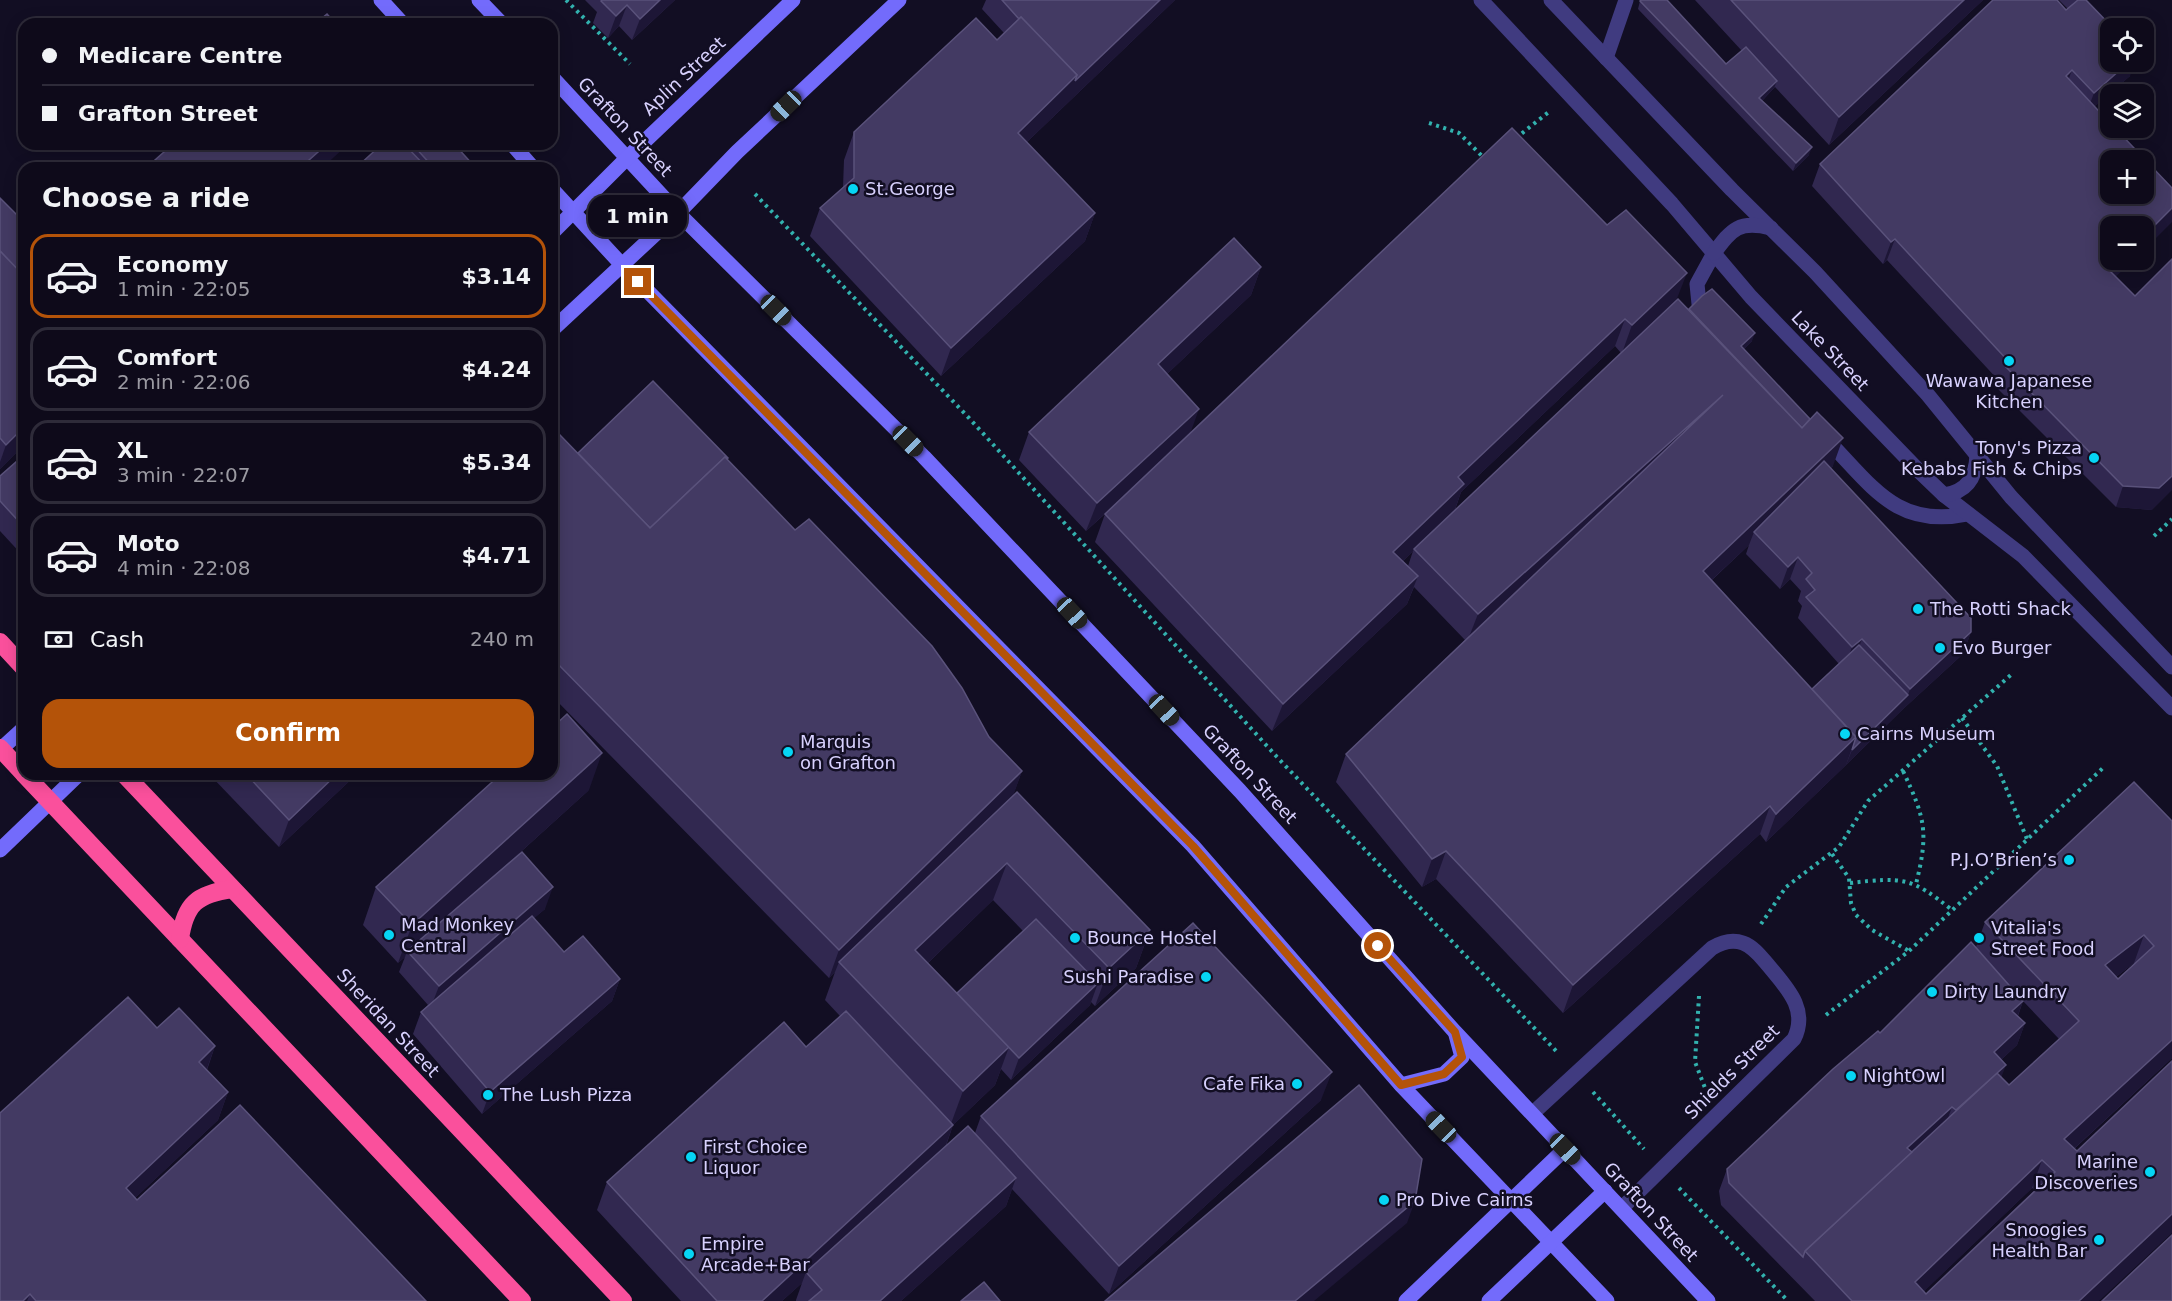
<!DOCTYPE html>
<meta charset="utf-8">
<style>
:root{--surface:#0e0a1a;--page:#171323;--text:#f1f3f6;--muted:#9b9aa2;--line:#2e2b39;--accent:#b45309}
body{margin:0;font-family:"DejaVu Sans",sans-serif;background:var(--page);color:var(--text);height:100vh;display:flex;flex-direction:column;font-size:22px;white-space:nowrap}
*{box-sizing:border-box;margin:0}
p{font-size:20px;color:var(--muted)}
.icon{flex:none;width:33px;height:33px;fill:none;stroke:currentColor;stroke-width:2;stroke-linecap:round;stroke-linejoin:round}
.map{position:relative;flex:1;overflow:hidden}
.details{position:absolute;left:18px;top:162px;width:540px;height:618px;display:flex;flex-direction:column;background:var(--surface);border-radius:18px;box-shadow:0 3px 15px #0003,0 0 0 2px var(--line)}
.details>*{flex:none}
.hud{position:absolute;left:18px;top:18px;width:540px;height:132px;border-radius:18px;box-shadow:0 3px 15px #0003,0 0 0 2px var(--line);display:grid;align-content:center;height:132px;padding:0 24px;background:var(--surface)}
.tools{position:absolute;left:2100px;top:18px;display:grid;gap:12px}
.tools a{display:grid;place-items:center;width:54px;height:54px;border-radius:12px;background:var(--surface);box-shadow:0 3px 15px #0003,0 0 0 2px var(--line);font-size:30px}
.end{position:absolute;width:27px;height:27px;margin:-14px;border:8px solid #b45309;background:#fff;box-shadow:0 0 0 3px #fff}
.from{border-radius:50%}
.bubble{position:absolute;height:42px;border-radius:18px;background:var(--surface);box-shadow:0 3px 15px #0003,0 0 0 2px var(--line);font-size:20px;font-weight:700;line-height:42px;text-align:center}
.car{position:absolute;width:18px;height:36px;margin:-18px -9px;border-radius:8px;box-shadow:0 0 4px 2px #0007;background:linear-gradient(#222 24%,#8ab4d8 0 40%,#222 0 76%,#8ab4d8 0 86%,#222 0)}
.hud b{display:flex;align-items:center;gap:21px;height:57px;font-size:22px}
.hud b+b{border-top:2px solid var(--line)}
.hud i{width:15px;height:15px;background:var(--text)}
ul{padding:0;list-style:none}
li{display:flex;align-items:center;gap:18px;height:84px;margin:0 12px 9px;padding:0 12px;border:3px solid var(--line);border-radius:18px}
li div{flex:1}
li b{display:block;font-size:22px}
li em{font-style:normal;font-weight:700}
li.current{border-color:var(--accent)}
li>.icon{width:54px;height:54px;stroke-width:1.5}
h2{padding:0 24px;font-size:27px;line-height:72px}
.pay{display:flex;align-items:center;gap:15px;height:66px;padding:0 24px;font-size:22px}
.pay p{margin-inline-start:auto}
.cta{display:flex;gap:12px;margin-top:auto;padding:12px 24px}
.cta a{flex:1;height:69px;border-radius:18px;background:var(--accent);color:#fff;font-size:24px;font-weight:700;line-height:69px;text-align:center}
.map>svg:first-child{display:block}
</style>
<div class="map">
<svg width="2172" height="1301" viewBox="0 0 2172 1301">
<rect width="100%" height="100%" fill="#120e23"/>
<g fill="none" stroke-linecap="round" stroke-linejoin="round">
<g stroke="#32b1ae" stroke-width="4" stroke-dasharray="3 4.5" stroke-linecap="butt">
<polyline points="566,0 630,64"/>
<polyline points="1429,123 1459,133 1485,159"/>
<polyline points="1516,138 1550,111"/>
<polyline points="755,194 969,418 1277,757 1558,1053"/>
<polyline points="2154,536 2172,519"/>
<polyline points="1962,718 1997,766 2027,839"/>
<path d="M1903,771C1925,818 1929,832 1916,884"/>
<polyline points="1832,854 1849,878 1851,903 1856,915 1872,930 1909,951"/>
<path d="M1850,883C1903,877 1911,877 1952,910"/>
<polyline points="1761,924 1786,887 1839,847 1868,801 2013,673"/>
<polyline points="1699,996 1695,1062 1705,1088"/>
<polyline points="1826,1015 1909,951 2105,766"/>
<polyline points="1593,1092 1644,1149"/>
<polyline points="1679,1188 1788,1301"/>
</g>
<g stroke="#403b80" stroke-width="15">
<polyline points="1606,58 1626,0"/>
<polyline points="1699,304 1697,284 1714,253"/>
<path d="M1825,438C1872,485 1895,529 1968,514"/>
</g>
<g stroke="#403b80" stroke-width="15">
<polyline points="1481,0 1672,204 1751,297 1920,472 1944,495 2023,556 2172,708"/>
<polyline points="1551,0 1732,190 1815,272 1928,395 2011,497 2172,667"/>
<path d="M1714,253C1732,229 1739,220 1771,228"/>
<path d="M1944,495C1967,492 1976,477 1977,455"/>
<path d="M1533,1113L1712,948C1722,942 1732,939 1743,943C1754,947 1761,957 1768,965C1786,987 1809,1009 1794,1039L1622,1208"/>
</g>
<g stroke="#736bfb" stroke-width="15">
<polyline points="381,0 403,24"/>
<polyline points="479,0 502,24"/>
<polyline points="552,77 678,213 924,457 1240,791 1455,1032 1708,1301"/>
<polyline points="512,144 533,168"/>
<polyline points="552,189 622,265 1193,846 1401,1085 1607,1301"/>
<polyline points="552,233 626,159 793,0"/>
<polyline points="552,330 678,213 737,152 899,0"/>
<polyline points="0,750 24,728"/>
<polyline points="0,850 79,774"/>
<polyline points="1401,1085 1444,1074 1462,1057 1456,1035"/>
<polyline points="1406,1301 1565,1149"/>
<polyline points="1489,1301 1605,1191"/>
</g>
<g stroke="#fa509c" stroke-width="18">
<polyline points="0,642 24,668"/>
<polyline points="0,748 24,774"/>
<polyline points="24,774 522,1301"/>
<polyline points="124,774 623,1301"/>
<path d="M180,939C185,904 197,894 232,889"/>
</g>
</g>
<g fill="#312850" fill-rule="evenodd">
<polygon points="585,0 675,0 632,40 619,26 608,38 593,23 597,12"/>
<polygon points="986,0 1175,0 1027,142 1095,213 1085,241 941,376 810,236 820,208 843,187 844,160 854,132 997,40 1004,33 982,9"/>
<polygon points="1695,0 1983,0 1829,145 1775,87 1762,101 1809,155 1793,171 1638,9 1640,1 1726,64 1742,51"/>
<polygon points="2059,0 2086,0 2130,76 2095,106 2116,277 2152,510 2116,507 1998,389 2000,382 1887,260 1883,264 1812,186 1820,164 2068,9"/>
<polygon points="382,144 454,144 476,168 357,168"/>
<polygon points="0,198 24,445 0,469"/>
<path d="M1261,267L1251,295L1167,374L1191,432L1677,300L1689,309L1752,341L1744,349L1833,466L1831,468L1971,632L1963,654L1902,710L1846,765L1766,842L1760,834L1563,1013L1436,879L1422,887L1336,782L1346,754L1465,640L1414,587L1407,604L1272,731L1095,542L1105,514L1086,531L1019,460L1029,432ZM1615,346L1621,353L1455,510L1461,492ZM1749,545L1746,554L1780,589L1790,579L1801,591L1798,601L1802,606L1798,618L1839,664L1812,689L1712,580ZM1413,551L1408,566L1403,561Z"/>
<path d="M552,443L578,453L727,459L1022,771L1013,795L1150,930L1136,968L1095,1006L1091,1002L1090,1005L1011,1080L1001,1069L995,1085L953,1125L946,1146L975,1133L981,1116L1321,1100L1109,1294L1012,1189L1006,1206L901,1301H796V1300L802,1283L782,1301H681L597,1210L607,1182L806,1047L840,1016L825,1000L835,972L829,978L552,696ZM993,900L1023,931L957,993L928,963Z"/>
<polygon points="24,455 24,557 0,531 0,476"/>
<polygon points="209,774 357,774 279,847"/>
<path d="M2134,782L2172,1058L2074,1149L2099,1301H1815L1721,1205L1719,1191L1727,1169L1976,947L1985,922ZM2134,963L2135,964L2118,979L2116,977ZM2023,1001L2059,1039L2009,1085L2002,1078L2001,1060L2017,1045L2025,1023L2018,1016ZM2032,1188L2035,1190L1926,1294L1924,1291Z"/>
<polygon points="589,790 502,869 545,909 534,918 564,952 620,979 612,1001 482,1114 413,1034 421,1012 428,1005 399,972 405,957 398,963 363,925 376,887"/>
<polygon points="157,1028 215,1046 207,1070 228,1092 218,1120 135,1198 137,1200 426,1301 0,1301"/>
</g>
<g fill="#1d1636">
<polygon points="660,0 675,0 632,40 640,19"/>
<polygon points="1160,0 1175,0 1007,161 1018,133 1077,75"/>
<polygon points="1964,0 1983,0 1829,145 1839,117"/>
<polygon points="627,5 619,26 608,38 616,16"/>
<polygon points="2129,62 2135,62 2130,76 2086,114 2094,93"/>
<polygon points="2072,70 2064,92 2066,76"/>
<polygon points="1777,81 1774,88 1757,106 1759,98"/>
<polygon points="327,144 346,144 345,147 322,168 300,168"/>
<polygon points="1812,147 1809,155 1793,171 1796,163"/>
<polygon points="2172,208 2172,222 2144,250 2144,236"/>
<polygon points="1095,213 1085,241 941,376 951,348"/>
<polygon points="1895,239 1887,260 1883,264 1891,242"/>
<polygon points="2119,260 2133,260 2101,291 2109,270"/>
<polygon points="1261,267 1251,295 1148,392 1158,364"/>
<polygon points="1687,273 1676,301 1622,353 1632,325"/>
<polygon points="1625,319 1615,346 1461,492 1454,512 1414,549 1413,551 1383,580 1393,552 1458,477"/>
<polygon points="1755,333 1752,341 1739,354 1741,346"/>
<polygon points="1723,395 1467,642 1478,614"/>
<polygon points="1199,409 1189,437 1086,531 1097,503"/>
<polygon points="24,427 24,445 0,469 0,462 6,445"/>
<polygon points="1843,438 1833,466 1758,537 1754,532 1749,545 1692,598 1703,571"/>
<polygon points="2172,476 2172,490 2152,510 2116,507 2123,486"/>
<polygon points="1798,557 1790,579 1780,589 1788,567"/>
<polygon points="1418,576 1407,604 1272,731 1283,704"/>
<polygon points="1971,632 1963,654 1902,710 1846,765 1852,750 1908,695 1910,689"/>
<polygon points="1862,639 1854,660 1844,669 1852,647"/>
<polygon points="1856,737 1846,765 1766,842 1776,814"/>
<polygon points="602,753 589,790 409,953 407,951 405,957 398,963 412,925"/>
<polygon points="1022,771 1012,799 839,962 835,972 829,978 839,950"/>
<polygon points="337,774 357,774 279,847 289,820"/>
<polygon points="1770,806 1760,834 1563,1013 1573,985"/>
<polygon points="1446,851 1436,879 1422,887 1432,859"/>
<polygon points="1007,863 993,900 902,988 915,950"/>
<polygon points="553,887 545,909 431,1007 439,986"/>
<polygon points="1150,930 1136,968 1095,1006 1109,968"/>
<polygon points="2144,935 2134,963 2095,993 2105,965"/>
<polygon points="620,979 612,1001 482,1114 490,1092"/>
<polygon points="1098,983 1090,1005 1011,1080 1019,1058"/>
<polygon points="2023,1001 2015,1023 2012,1011"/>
<polygon points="2025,1023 2017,1045 1986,1074 1994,1052"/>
<polygon points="2172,1040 2172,1058 2054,1167 2064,1139"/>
<polygon points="215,1046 205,1074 199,1062"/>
<polygon points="1009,1047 995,1085 949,1129 963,1091"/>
<polygon points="2006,1065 1998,1086 1948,1132 1956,1110"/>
<polygon points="1332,1072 1321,1100 1109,1294 1119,1266"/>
<polygon points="228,1092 218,1120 116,1216 126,1188"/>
<polygon points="1952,1107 1944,1129 1912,1158 1907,1148"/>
<polygon points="953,1125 943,1153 806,1272 802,1283 782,1301 762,1301"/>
<polygon points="2042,1160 2032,1188 1914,1301 1915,1282"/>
<polygon points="1016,1178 1006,1206 901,1301 880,1301"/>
<polygon points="1415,1201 1407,1223 1314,1301 1295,1301"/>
<polygon points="2172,1214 2172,1233 2099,1301 2079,1301"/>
<polygon points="30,1294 27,1301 23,1301"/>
</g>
<g fill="#433a63" stroke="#5a527b" stroke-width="1.5" fill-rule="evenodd">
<polygon points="602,0 660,0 640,19 627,5 616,16 601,1"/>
<polygon points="1002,0 1160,0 1075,81 1077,75 1021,17 1019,19"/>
<polygon points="1641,0 1667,0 1726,64 1746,47 1777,81 1759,98 1812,147 1796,163 1640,1"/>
<polygon points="1731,0 1964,0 1839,117"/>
<path d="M1993,0H2057L2066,10L2078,0H2086L2113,28H2110V62H2129L2094,93L2072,70L2066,76L2110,123V128H2115L2172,188V208L2144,236V226H2110V260H2119L2109,270L2135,296L2172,259V476L2159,488L2123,486L2006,367L2010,363L1895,239L1891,242L1820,164ZM2110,160H2144V194H2110Z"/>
<polygon points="327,14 336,24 315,24"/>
<polygon points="1021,17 1077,75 1018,133 1095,213 951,348 820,208 854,178 854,132 885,103 976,18 997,40"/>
<polygon points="1512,128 1607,225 1626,210 1687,273 1632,325 1625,319 1458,477 1464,484 1393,552 1418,576 1283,704 1105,514"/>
<polygon points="173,144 327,144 300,168 146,168"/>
<polygon points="382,144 404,144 427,168 359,168 357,167"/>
<polygon points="412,144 454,144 476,168 434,168"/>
<polygon points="0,198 24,222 24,276 0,251"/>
<polygon points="1234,238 1261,267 1158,364 1199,409 1097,503 1029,432"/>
<polygon points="0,251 24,276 24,427 6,445 0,438"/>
<polygon points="1712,289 1755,333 1741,346 1810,419 1802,428 1689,309 1702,296"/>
<polygon points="1678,299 1802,428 1817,412 1843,438 1703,571 1856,737 1776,814 1770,806 1573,985 1446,851 1432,859 1346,754 1723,395 1478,614 1414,549"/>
<polygon points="653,381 728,458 727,459 725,457 650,528 578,453"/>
<polygon points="560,435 650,528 725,457 795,530 809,519 932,646 962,688 989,737 1022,771 839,950 552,658 552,443"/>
<polygon points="24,455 24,527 0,501 0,476"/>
<polygon points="1824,461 1971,618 1971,632 1910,689 1862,639 1852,647 1806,597 1815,590 1806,579 1812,573 1798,557 1788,567 1754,532"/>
<polygon points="1859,645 1908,695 1852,750 1856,737 1812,689"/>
<polygon points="567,714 602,753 412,925 376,887 501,774 552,774 552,728"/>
<polygon points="246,774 337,774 289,820"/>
<path d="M2134,782L2172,821V1040L2064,1139L2077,1151L2172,1061V1214L2079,1301H1852L1805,1251L1997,1073L2009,1085L2079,1021L1985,922ZM2144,935L2154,946L2118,979L2105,965ZM2042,1160L2055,1172L1926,1294L1915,1282Z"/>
<polygon points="1017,792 1150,930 1109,968 1007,863 915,950 1009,1047 963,1091 839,962"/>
<polygon points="522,852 553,887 439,986 407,951"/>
<polygon points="532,916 564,952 583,936 620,979 490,1092 421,1012"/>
<polygon points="1036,919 1098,983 1019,1058 957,993"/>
<polygon points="1193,923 1332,1072 1119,1266 981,1116"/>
<polygon points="1971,942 2023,1001 2012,1011 2025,1023 1994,1052 2006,1065 1956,1110 1952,1107 1907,1148 1912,1152 1805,1251 1803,1257 1729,1183 1727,1169 1833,1069 1878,1031 1880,1033"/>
<polygon points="128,997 157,1028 179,1008 215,1046 199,1062 228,1092 126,1188 137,1200 240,1105 426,1301 36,1301 30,1294 23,1301 0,1301 0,1113"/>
<polygon points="846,1011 953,1125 762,1301 717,1301 607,1182 784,1022 806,1047"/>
<polygon points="1359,1085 1422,1159 1415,1201 1295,1301 1105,1301"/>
<polygon points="968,1126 1016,1178 880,1301 809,1301 822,1290 806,1272"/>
<polygon points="2172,1235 2172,1301 2102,1301"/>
<polygon points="984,1282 1000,1301 961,1301"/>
</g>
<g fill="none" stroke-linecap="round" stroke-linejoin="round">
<polyline stroke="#b45309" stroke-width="8" points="638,282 1193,846 1401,1085 1444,1074 1462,1057 1455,1032 1378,946"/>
</g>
<g fill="#06d5f4" stroke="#120e23" stroke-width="2">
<circle cx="853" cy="189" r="6"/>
<circle cx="2009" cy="361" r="6"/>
<circle cx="2094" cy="458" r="6"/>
<circle cx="1918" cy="609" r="6"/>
<circle cx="1940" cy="648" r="6"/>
<circle cx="1845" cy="734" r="6"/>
<circle cx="788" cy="752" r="6"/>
<circle cx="2069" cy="860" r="6"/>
<circle cx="389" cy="935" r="6"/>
<circle cx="1075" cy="938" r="6"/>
<circle cx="1979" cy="938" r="6"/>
<circle cx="1206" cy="977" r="6"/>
<circle cx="1932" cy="992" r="6"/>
<circle cx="1851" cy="1076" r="6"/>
<circle cx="1297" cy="1084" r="6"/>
<circle cx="488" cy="1095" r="6"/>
<circle cx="691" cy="1157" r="6"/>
<circle cx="2150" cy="1172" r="6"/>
<circle cx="1384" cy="1200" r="6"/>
<circle cx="2099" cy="1240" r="6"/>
<circle cx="689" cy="1254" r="6"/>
</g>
<g text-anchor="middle" stroke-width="5" stroke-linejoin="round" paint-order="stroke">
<g font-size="18" fill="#d8d1fe" stroke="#120e23">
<text transform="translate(684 76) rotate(-43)" y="6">Aplin Street</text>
<text transform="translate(625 127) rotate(47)" y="6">Grafton Street</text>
<text transform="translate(1830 351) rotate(46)" y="6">Lake Street</text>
<text transform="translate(1250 774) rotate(47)" y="6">Grafton Street</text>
<text transform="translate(388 1023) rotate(47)" y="6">Sheridan Street</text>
<text transform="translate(1732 1072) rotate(-45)" y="6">Shields Street</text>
<text transform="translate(1651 1212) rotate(47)" y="6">Grafton Street</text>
</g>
<g font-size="18" fill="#d8d1fe" stroke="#120e23" text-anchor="start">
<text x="865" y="195">St.George</text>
<text x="2009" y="387" text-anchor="middle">Wawawa Japanese<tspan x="2009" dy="21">Kitchen</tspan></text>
<text x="2082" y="454" text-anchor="end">Tony's Pizza<tspan x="2082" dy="21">Kebabs Fish &amp; Chips</tspan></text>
<text x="1930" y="615">The Rotti Shack</text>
<text x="1952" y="654">Evo Burger</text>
<text x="1857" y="740">Cairns Museum</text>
<text x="800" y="748">Marquis<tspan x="800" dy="21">on Grafton</tspan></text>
<text x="2057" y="866" text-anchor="end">P.J.O’Brien’s</text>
<text x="401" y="931">Mad Monkey<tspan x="401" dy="21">Central</tspan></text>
<text x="1991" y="934">Vitalia's<tspan x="1991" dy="21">Street Food</tspan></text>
<text x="1087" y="944">Bounce Hostel</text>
<text x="1194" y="983" text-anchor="end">Sushi Paradise</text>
<text x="1944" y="998">Dirty Laundry</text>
<text x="1863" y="1082">NightOwl</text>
<text x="1285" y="1090" text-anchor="end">Cafe Fika</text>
<text x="500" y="1101">The Lush Pizza</text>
<text x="703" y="1153">First Choice<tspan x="703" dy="21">Liquor</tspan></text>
<text x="2138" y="1168" text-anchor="end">Marine<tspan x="2138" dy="21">Discoveries</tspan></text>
<text x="1396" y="1206">Pro Dive Cairns</text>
<text x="2087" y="1236" text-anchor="end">Snoogies<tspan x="2087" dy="21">Health Bar</tspan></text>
<text x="701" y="1250">Empire<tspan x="701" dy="21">Arcade+Bar</tspan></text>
</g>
</g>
</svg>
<div class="tools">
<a><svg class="icon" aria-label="locate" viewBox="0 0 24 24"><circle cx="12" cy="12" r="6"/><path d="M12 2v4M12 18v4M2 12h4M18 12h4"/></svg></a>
<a><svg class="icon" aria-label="layers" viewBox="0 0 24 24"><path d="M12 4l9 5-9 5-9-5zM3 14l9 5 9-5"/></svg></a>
<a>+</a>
<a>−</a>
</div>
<i class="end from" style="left:1378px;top:946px"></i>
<i class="end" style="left:638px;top:282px"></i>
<div class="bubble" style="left:588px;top:195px;width:99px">1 min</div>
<i class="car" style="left:786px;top:106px;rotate:226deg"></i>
<i class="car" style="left:776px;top:310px;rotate:135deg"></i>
<i class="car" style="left:908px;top:441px;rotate:135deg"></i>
<i class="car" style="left:1072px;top:613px;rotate:137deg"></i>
<i class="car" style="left:1164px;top:710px;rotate:137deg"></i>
<i class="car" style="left:1441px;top:1127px;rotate:316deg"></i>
<i class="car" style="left:1565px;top:1149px;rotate:136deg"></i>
<div class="hud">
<b><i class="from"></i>Medicare Centre</b>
<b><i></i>Grafton Street</b>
</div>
<section class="details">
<h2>Choose a ride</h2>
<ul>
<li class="current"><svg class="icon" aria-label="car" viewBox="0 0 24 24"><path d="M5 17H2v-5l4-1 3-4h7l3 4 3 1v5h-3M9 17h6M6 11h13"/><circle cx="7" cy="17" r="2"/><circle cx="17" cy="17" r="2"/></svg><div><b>Economy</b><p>1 min · 22:05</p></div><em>$3.14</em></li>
<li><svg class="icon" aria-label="car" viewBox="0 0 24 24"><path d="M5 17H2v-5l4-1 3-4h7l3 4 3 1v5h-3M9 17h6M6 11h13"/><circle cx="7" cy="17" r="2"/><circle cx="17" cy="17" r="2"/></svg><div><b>Comfort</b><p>2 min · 22:06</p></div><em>$4.24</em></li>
<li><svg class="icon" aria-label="car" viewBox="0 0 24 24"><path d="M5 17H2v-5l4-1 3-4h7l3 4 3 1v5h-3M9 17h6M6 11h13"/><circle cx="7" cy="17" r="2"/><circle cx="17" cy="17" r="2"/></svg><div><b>XL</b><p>3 min · 22:07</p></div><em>$5.34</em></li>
<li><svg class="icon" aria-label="car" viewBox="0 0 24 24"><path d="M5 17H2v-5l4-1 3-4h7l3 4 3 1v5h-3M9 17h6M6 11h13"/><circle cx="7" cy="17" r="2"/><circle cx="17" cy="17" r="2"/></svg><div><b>Moto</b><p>4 min · 22:08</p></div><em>$4.71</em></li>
</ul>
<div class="pay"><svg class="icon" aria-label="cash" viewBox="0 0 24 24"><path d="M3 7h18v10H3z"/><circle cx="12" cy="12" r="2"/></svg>Cash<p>240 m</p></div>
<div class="cta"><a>Confirm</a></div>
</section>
</div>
